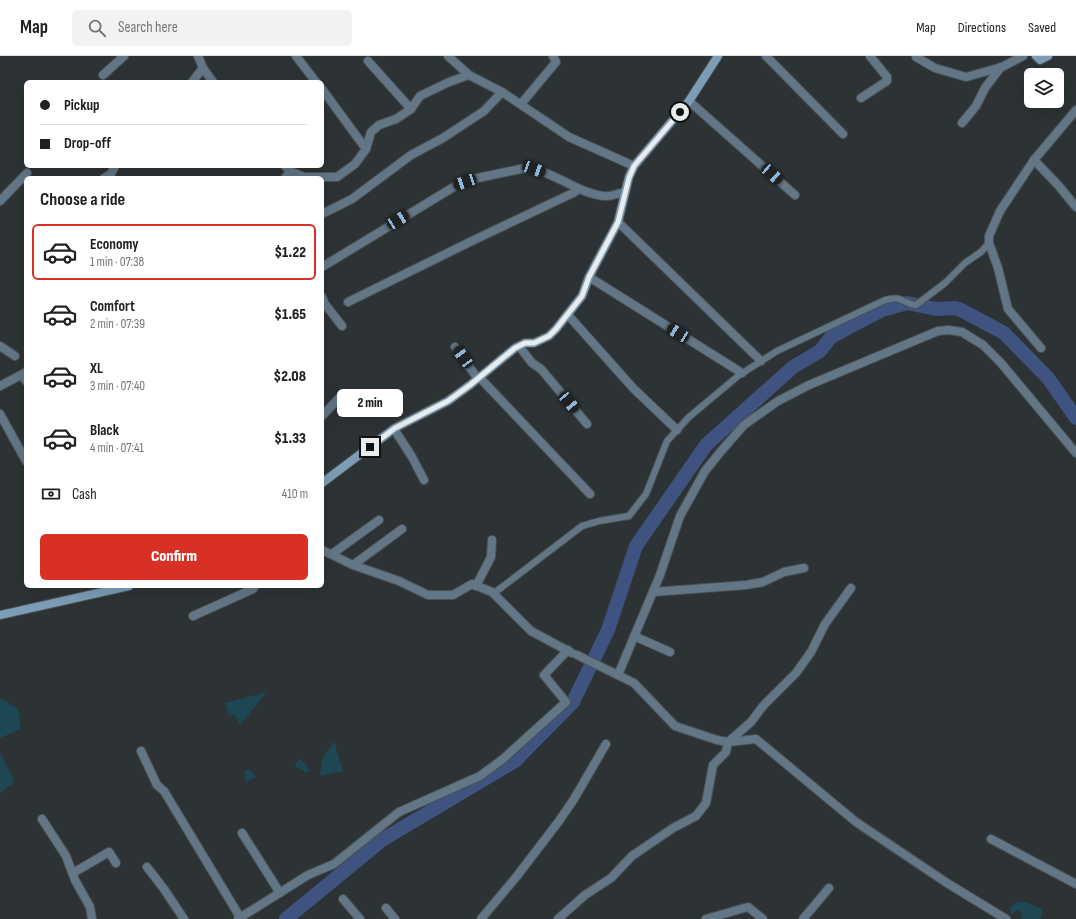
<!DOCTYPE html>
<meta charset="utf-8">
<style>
:root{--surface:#fff;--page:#f2f2f2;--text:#202124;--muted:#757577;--line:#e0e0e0;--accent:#d93025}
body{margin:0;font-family:"Sofia Sans Condensed",sans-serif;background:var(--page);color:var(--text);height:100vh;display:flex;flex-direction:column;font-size:15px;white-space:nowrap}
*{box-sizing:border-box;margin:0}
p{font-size:13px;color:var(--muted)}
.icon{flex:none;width:22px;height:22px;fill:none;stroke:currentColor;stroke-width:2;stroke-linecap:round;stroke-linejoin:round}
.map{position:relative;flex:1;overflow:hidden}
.drawer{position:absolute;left:24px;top:120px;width:300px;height:412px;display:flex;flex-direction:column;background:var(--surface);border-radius:6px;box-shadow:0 4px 16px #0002}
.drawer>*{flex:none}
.guide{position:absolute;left:24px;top:24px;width:300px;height:88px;border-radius:6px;box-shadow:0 4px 16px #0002;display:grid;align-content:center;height:88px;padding:0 16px;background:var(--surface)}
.fabs{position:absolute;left:1024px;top:12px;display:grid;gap:8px}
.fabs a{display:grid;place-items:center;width:40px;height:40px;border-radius:6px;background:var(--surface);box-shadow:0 4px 16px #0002;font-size:20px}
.end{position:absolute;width:18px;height:18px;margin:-9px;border:5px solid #e9eced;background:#111;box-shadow:0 0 0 2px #111}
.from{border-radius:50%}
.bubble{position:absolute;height:28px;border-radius:6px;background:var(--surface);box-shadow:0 4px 16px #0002;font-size:13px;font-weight:800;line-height:28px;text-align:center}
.car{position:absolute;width:12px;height:24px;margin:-12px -6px;border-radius:5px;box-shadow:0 0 3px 1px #0007;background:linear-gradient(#222 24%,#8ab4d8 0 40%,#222 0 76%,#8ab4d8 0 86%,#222 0)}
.guide b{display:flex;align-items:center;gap:14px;height:38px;font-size:15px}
.guide b+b{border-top:1px solid var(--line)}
.guide i{width:10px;height:10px;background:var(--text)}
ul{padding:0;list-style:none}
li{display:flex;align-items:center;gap:12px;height:56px;margin:0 8px 6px;padding:0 8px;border:2px solid transparent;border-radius:6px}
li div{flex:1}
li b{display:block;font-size:15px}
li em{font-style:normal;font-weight:800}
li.current{border-color:var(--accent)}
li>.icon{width:36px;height:36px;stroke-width:1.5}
h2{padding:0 16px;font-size:18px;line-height:48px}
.pay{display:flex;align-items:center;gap:10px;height:44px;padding:0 16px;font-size:15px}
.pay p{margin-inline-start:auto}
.button{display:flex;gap:8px;margin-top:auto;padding:8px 16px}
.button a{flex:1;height:46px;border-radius:6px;background:var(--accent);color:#fff;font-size:16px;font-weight:800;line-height:46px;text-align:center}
header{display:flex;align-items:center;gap:24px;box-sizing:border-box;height:56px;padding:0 20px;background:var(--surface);border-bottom:1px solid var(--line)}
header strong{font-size:19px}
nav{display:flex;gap:22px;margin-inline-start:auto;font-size:14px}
.search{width:280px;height:36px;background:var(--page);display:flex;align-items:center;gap:10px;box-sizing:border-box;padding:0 14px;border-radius:6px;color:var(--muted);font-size:15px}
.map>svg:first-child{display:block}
</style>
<header>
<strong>Map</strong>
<div class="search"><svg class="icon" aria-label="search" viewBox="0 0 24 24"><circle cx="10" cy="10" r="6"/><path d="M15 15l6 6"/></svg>Search here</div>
<nav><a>Map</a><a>Directions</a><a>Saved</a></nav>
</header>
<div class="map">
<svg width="1076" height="863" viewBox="0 0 1076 863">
<rect width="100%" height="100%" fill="#2d3234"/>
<g fill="#1d4753">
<polygon points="267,636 240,669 234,658 229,660 225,647"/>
<polygon points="0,642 18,653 21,673 0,682"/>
<polygon points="334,685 343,715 322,720 320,718 322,704"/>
<polygon points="0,697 15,726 0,737"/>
<polygon points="300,703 307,710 309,715 306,717 294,709"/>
<polygon points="249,713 256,721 246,726 244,716"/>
<polygon points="1018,846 1027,846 1043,854 1041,862 1038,863 1021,863 1022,859 1018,854 1012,858 1009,853 1015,847"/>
</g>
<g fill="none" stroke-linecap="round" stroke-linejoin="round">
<polyline stroke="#3e537f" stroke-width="14" points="286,863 382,784 515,705 573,646 608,574 636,490 706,389 793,311 820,295 831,281 853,269 882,254 907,247 936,253 955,252 961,254 1004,277 1048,322 1076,362"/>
<defs>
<path id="pedestrian" d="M493,538L582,470L599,465L629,460L646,438L667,385L689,361L738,320L777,295L885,244C903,239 901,247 916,249L945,227L965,207L981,196L989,187"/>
<g id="minor">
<polyline points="198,0 203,12 213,26"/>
<polyline points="296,0 316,26"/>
<polyline points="448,0 469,19 502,36 569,81 634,110"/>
<polyline points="766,0 843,78"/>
<polyline points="916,1 935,12 966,21 1002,11 1023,0"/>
<polyline points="368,5 411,53"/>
<polyline points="103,19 124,0"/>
<polyline points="192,26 203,12"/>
<polyline points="322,33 366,93"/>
<polyline points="861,42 887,25 887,21 870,0"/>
<polyline points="689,45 795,139"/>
<polyline points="521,48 556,6 553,0"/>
<polyline points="962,67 976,50 985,32 1001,11"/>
<polyline points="1034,104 1058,129 1076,151"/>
<polyline points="285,110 290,115 304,121 337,121 355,108 366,93 371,76 379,69 396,63 411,53 420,40 449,26 469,19"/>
<polyline points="104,122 111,118 115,110"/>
<polyline points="285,122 290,115"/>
<polyline points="0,145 27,117"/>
<polyline points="322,158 352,143 411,99 443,82 484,55 502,36"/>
<polyline points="618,166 761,305"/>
<path d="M322,211L457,129L473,123L525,112C553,114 576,137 604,140C610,141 619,137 625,136"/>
<polyline points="589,221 742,317"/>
<polyline points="322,241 325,248 342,270"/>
<polyline points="348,246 476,183 573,137 579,133"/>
<polyline points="568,259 633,332 677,374"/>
<polyline points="0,290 15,300"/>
<polyline points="519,290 532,307 541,313 587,368"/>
<polyline points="455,291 478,323 481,323 590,438"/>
<polyline points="1041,292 1008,253 998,212 989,187 989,180 1000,155 1034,104 1076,54"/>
<polyline points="26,316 21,319 26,325"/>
<polyline points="0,330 21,319"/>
<polyline points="0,358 26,405"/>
<polyline points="322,360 341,340"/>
<polyline points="394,373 412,401 424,424"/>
<polyline points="322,494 353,509 399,525 428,539 453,539 472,528 492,536 531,575 572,597"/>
<polyline points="332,498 379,464"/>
<polyline points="353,509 402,473"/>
<polyline points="476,530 491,501 492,484"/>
<polyline points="653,536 746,529 763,526 784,516 804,512"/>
<polyline points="193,560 253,533 255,530"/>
<polyline points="634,580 670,596"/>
<polyline points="577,599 634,627 675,670 717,684 728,686 756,683 856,766 947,827 1006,863"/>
<polyline points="618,619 660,519 680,460 705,415 722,394 744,369 778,345 809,329 938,275 949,274 962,276 983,289 1001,307 1076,397"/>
<polyline points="141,695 157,729 164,735 240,861"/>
<polyline points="42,763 66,800 75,824 90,851 92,863"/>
<polyline points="242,777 280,837"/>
<polyline points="991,783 1076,828"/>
<polyline points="147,811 164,833 184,863"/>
<polyline points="73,817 109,796 116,807"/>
<polyline points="343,843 360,863"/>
<polyline points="386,852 395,863"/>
<polyline points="238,863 308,819 334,808 399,756 480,720 503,703 566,646 544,619 568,594"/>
<polyline points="481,863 517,820 559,765 574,743 606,688"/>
<polyline points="558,863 585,839 611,822 632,800 673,772 696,760 706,747 713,709 726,696 728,686 751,666 763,650 796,617 811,596 825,568 851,532"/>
<polyline points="706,863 748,851 763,863"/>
<polyline points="803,863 829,832"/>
</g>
<g id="secondary">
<polyline points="1036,0 1040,4 1048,0"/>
<polyline points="322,427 395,372 448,345 470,329 515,292 525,287 534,287 549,280 556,273 582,240 589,221 618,166 629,121 634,110 689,45 718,0"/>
<polyline points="0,559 129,530"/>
</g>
</defs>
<use href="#pedestrian" stroke="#4b5052" stroke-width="8"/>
<use href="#minor" stroke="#4b5052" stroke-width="10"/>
<use href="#secondary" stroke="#4b5052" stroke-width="10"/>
<use href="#pedestrian" stroke="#627686" stroke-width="6"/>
<use href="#minor" stroke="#627686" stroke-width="8"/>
<use href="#secondary" stroke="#7c9db6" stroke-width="8"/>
</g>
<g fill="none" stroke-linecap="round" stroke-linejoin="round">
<polyline stroke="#e9eced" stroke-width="5" points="370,391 395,372 448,345 470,329 515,292 525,287 534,287 549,280 556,273 582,240 589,221 618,166 629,122 634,110 680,56"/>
</g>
</svg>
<div class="fabs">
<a><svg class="icon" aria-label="layers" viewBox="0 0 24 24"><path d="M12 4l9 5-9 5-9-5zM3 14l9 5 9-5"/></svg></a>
</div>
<i class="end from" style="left:680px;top:56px"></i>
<i class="end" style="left:370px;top:391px"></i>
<div class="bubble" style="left:337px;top:333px;width:66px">2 min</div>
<i class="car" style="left:534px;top:113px;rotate:110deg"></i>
<i class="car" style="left:772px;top:118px;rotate:132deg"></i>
<i class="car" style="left:465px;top:126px;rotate:251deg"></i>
<i class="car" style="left:398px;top:164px;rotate:58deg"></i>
<i class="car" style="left:678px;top:277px;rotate:302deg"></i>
<i class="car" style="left:463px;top:301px;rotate:324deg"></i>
<i class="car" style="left:569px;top:346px;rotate:140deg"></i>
<div class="guide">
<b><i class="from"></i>Pickup</b>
<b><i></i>Drop-off</b>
</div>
<section class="drawer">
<h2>Choose a ride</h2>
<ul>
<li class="current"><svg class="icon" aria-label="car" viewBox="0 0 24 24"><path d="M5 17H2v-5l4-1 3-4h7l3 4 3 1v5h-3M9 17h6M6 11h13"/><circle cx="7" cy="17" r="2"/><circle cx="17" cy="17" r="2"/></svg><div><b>Economy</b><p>1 min · 07:38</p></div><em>$1.22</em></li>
<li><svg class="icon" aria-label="car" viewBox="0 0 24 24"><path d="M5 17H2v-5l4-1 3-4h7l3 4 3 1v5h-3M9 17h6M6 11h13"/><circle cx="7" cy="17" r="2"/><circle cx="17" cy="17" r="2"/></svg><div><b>Comfort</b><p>2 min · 07:39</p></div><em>$1.65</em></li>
<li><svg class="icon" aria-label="car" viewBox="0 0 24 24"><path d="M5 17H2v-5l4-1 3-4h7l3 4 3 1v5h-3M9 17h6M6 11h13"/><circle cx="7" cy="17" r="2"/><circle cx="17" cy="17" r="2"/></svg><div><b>XL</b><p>3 min · 07:40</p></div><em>$2.08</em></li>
<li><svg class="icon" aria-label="car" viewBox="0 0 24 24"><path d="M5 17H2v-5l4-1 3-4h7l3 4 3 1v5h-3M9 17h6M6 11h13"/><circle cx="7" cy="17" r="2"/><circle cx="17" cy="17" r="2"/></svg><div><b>Black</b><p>4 min · 07:41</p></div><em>$1.33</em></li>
</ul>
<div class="pay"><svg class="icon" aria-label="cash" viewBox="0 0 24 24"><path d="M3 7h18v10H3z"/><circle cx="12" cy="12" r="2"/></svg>Cash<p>410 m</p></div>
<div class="button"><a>Confirm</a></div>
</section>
</div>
